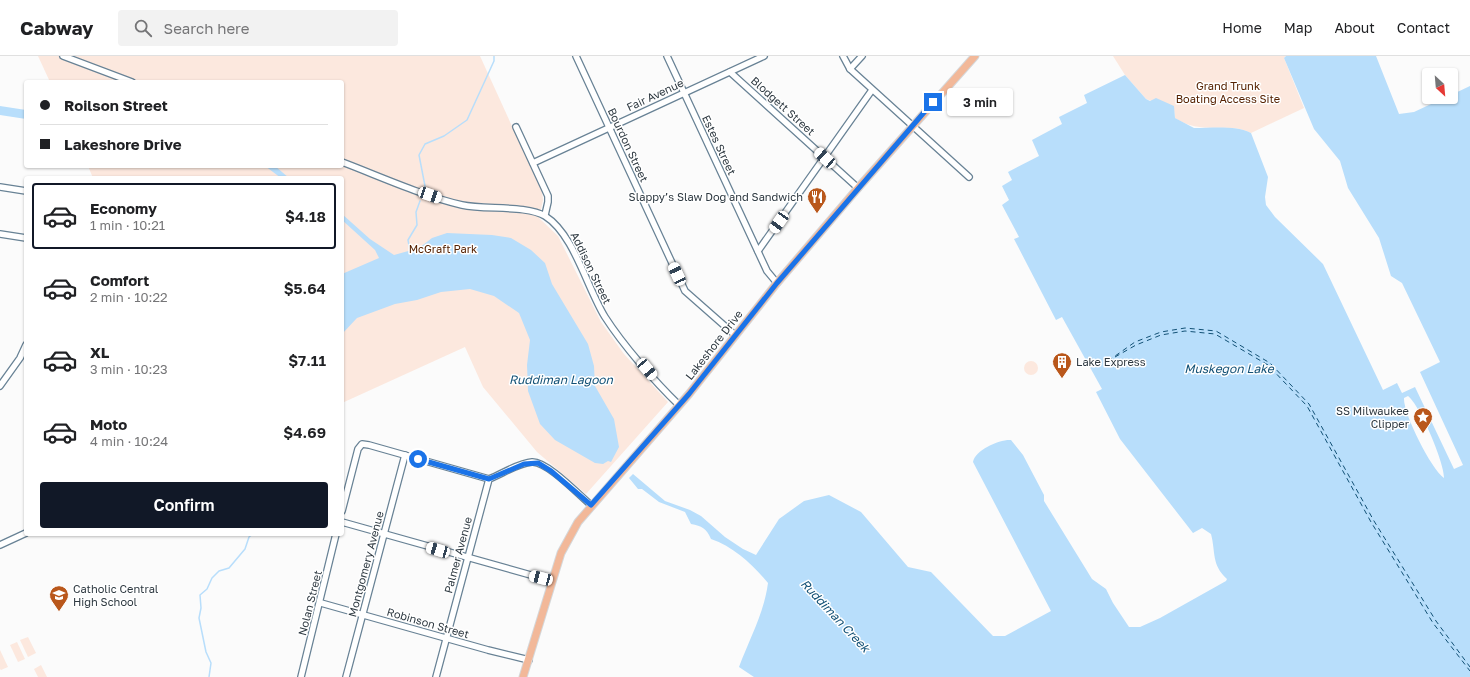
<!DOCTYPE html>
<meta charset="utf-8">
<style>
:root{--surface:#fff;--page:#f2f2f2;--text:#202124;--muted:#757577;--line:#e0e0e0;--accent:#111827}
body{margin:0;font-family:"Golos Text",sans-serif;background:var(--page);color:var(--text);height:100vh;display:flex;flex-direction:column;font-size:15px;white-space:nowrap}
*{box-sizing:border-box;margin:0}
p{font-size:13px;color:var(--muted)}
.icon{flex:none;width:22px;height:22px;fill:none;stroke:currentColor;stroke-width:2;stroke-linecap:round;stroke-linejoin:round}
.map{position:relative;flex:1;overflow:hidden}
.panel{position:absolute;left:24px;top:120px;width:320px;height:360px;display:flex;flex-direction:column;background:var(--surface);border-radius:4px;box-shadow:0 1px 3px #0004}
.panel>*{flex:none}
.guide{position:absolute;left:24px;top:24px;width:320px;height:88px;border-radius:4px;box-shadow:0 1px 3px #0004;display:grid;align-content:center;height:88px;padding:0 16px;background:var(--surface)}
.needle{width:26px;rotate:154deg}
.fabs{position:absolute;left:1422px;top:12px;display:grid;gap:8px}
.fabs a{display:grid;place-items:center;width:36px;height:36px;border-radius:4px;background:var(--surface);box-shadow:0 1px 3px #0004;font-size:20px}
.end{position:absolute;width:18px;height:18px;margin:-9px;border:5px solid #1a73e8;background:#fff;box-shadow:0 0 0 2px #fff}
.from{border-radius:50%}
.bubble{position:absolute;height:28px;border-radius:4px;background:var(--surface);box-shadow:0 1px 3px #0004;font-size:13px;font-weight:600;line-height:28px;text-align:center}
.car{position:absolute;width:12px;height:24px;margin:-12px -6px;border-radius:5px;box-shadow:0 0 3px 1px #0007;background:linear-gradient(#fff 24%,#345 0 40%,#fff 0 76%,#345 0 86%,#fff 0)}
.guide b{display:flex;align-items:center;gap:14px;height:38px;font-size:15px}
.guide b+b{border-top:1px solid var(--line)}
.guide i{width:10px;height:10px;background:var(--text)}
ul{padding:7px 0 0;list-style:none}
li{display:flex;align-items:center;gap:12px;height:66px;margin:0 8px 6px;padding:0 8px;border:2px solid transparent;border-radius:4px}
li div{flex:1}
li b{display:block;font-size:15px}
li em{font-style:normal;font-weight:600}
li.active{border-color:var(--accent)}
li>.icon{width:36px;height:36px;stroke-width:1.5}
.primary-button{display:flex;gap:8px;margin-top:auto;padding:8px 16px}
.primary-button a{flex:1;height:46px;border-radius:4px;background:var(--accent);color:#fff;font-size:16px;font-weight:600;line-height:46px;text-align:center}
header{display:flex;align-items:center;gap:24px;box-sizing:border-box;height:56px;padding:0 20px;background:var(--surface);border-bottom:1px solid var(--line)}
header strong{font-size:19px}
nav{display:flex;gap:22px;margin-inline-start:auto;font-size:14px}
.search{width:280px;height:36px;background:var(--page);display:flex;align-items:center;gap:10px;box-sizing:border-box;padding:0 14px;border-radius:4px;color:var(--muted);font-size:15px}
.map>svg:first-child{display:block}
</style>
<header>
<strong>Cabway</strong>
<div class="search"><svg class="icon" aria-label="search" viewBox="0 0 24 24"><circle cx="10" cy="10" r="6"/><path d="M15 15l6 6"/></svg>Search here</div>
<nav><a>Home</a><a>Map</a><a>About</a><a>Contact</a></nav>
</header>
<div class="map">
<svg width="1470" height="621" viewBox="0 0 1470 621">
<rect width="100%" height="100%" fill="#fbfbfb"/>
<g fill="#fce8de">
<polygon points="38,0 480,0 542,136 543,144 539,162 558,180 601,266 624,298 668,346 586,438 537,396 483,331 465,291 342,347 342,122 93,122 88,110 342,110 342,26 50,26"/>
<path d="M1113,0H1286L1284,2L1304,52L1251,77C1228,65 1201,80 1175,62L1174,53L1146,43L1125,19Z"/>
<circle cx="1031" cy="312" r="7"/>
<polygon points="28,581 36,597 28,601 20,584"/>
<polygon points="17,586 25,603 18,606 10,589"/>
<polygon points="0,594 8,611 1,614 0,613"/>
<polygon points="41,609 47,621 38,621 34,613"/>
</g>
<g fill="#b8defb" fill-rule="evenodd">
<path d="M1286,0H1376L1399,58L1414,56L1446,41H1451V39L1470,30V621H754L739,611C750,582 764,557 768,527C752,508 734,491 711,483C706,472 702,470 691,468L685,456L659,446L642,433H638L629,422L633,418L665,445L690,454L701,460L725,481L743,493L756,499L779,463L804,445L829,439L861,456L908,511L931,516L993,580H1005L1051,555L973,406C975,394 1000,383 1011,384L1023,399L1044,439V445L1092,523L1106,533L1113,547L1129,571H1140L1160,562L1226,525L1227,523C1211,508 1216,497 1211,478L1202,472L1193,477L1120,383L1096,336L1102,333L1062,261L1056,264L1014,183L1019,181L1002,149L1009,144L1002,130L1012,124L1008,116L1039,100L1032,84L1062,68L1059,61L1087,47L1084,39L1125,19L1146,43L1150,45L1156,42L1174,50L1175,62L1194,72C1211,72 1237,69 1251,77L1268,121L1265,141L1266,149L1275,161L1323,208L1383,334L1397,327L1402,337L1415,331L1454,413L1463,409L1420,316L1440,306L1402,227L1391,220L1379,182L1348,132L1340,105L1314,73L1284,2ZM1408,340C1420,349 1445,408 1444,422C1431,413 1403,357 1404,342Z"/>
<polygon points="0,50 26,54 26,63 0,59"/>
<polygon points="265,110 275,110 289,122 281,122"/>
<polygon points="342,158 370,183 394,199 419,192 432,182 447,177 492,179 511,182 531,194 545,207 552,228 588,288 594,310 595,330 614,363 619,391 611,406 608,405 603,408 595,407 555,384 540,368 528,335 527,309 530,284 519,257 494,240 470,233 441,236 417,244 395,248 357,262 342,278 342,218 379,202 375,194 342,164"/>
</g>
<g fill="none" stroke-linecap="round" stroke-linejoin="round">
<g stroke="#b8defb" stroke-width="1.5">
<polyline points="425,130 419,99 425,88 444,80 467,64 494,5 494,0"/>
<polyline points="410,195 408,184 417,169 416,156 420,145"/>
<polyline points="209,621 211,607 206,596 199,562 201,552 200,539 207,533 212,522 219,515 229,512 245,493 249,481 253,478"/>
</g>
<g stroke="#125176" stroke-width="1" stroke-dasharray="5 4" stroke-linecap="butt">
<polyline points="1115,301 1136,289 1161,279 1185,275 1215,278 1268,309 1307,350 1371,466 1433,567 1470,615"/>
<polyline points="1108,305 1135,286 1161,276 1185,272 1216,275 1270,307 1309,348 1374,465 1436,565 1470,611"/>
</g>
<defs>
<g id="minor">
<polyline points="63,0 132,26"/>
<polyline points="576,0 685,235 735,279"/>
<polyline points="667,0 767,215 777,227"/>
<polyline points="843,0 850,13 969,121"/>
<polyline points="850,13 862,0"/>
<polyline points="730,16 858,132"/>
<polyline points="516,71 548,140 548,146 545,159"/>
<path d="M342,106C379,120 423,140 462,149C485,154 527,149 545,160C574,178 587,232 605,261C623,289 655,326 679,349"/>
<polyline points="533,107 764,0"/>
<polyline points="0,131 26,135"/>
<polyline points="0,178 26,182"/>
<polyline points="758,195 872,34"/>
<polyline points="0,330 20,302 26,289"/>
<polyline points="342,455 358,393 362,388 369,389 489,423"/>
<polyline points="342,466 552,525"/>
<polyline points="0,489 26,477"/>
<polyline points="321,547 488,594 529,604"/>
<polyline points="301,621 336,478"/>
<polyline points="346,621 405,399"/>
<path d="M436,621L489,423C502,418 518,407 532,406C547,405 579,439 591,449"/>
</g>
<polyline id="major" points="523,621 561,497 578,466 689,338 777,227 858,132 975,0"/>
</defs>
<use href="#minor" stroke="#688295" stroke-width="8"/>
<use href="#major" stroke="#d5d7d9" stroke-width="9"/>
<use href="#minor" stroke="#fff" stroke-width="5.5"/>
<use href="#major" stroke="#f2b899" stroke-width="7"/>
</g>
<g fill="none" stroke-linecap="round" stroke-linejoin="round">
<polyline stroke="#1a73e8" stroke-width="5" points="418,403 489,423 524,408 538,407 551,415 591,449 689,338 777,227 933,46"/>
</g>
<defs>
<symbol id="restaurant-pin" viewBox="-11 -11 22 30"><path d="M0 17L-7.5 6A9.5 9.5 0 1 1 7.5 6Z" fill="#b9571b" stroke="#fff"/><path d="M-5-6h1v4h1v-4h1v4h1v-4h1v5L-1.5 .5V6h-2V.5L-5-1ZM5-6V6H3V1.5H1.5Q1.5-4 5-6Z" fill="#fff"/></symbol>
<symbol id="building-pin" viewBox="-11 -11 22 30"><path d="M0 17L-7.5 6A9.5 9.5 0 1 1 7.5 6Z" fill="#b9571b" stroke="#fff"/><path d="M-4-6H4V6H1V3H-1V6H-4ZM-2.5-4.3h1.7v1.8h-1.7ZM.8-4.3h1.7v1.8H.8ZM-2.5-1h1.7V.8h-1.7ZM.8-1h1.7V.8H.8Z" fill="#fff"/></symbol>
<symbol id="sight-pin" viewBox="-11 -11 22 30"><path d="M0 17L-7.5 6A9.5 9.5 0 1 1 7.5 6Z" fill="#b9571b" stroke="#fff"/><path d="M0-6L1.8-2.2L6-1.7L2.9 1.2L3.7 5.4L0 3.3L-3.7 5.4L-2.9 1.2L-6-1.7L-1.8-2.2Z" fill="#fff"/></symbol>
<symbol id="school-pin" viewBox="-11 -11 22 30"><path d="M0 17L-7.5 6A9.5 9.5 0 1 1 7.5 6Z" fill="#b9571b" stroke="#fff"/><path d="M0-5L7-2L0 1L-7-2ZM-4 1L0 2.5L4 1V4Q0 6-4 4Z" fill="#fff"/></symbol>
</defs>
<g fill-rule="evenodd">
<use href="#restaurant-pin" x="806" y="130" width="22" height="30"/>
<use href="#building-pin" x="1051" y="295" width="22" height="30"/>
<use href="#sight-pin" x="1412" y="350" width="22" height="30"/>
<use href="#school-pin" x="48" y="528" width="22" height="30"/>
</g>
<g text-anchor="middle" stroke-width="3" stroke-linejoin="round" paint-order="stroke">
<g font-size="11" fill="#562202" stroke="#fff">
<text x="1228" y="34">Grand Trunk<tspan x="1228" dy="13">Boating Access Site</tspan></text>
<text x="443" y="197">McGraft Park</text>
</g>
<g font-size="11" fill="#2e3941" stroke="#fff">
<text transform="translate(655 39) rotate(-25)" y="4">Fair Avenue</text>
<text transform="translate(783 50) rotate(42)" y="4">Blodgett Street</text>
<text transform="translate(628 89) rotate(65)" y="4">Bourdon Street</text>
<text transform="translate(719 89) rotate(65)" y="4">Estes Street</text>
<text transform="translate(591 212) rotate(64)" y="4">Addison Street</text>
<text transform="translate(714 289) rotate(-52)" y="4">Lakeshore Drive</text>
<text transform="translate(458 499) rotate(-75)" y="4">Palmer Avenue</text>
<text transform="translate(366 508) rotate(-75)" y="4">Montgomery Avenue</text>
<text transform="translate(310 547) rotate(-76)" y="4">Nolan Street</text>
<text transform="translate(428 567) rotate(16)" y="4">Robinson Street</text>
</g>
<g font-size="11" fill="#2e3941" stroke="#fff" text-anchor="end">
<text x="803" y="145">Slappy’s Slaw Dog and Sandwich</text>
<text x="1076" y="310" text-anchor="start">Lake Express</text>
<text x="1409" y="359">SS Milwaukee<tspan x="1409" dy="13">Clipper</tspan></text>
<text x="73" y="537" text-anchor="start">Catholic Central<tspan x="73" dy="13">High School</tspan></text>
</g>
<g font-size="12" font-style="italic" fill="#125176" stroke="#fff">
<text x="1229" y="317">Muskegon Lake</text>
<text x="561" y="328">Ruddiman Lagoon</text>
<text transform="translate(835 560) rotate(47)" y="4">Ruddiman Creek</text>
</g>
</g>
</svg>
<div class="fabs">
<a><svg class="needle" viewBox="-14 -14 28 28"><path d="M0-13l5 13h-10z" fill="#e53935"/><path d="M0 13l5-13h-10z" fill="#757577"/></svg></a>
</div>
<i class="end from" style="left:418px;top:403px"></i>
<i class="end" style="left:933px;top:46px"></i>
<div class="bubble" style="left:947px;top:32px;width:66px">3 min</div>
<i class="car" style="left:825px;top:102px;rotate:312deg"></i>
<i class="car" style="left:430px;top:139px;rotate:109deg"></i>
<i class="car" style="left:779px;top:166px;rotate:215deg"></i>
<i class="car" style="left:677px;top:218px;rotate:335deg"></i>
<i class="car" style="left:647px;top:313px;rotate:140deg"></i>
<i class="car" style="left:438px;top:494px;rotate:286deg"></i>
<i class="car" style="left:541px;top:522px;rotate:285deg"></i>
<div class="guide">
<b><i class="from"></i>Roilson Street</b>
<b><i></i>Lakeshore Drive</b>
</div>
<section class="panel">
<ul>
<li class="active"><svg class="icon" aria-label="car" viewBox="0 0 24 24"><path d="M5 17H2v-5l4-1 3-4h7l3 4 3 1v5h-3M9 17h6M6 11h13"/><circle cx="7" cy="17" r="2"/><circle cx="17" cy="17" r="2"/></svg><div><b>Economy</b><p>1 min · 10:21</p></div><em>$4.18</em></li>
<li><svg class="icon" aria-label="car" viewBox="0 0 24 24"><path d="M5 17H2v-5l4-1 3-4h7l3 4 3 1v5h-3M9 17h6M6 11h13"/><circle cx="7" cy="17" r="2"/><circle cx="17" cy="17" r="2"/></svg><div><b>Comfort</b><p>2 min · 10:22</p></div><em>$5.64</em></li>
<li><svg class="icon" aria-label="car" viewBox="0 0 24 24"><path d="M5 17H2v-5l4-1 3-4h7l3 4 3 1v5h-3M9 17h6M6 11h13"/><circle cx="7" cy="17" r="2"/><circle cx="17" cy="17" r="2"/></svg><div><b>XL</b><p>3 min · 10:23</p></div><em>$7.11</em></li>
<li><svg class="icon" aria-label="car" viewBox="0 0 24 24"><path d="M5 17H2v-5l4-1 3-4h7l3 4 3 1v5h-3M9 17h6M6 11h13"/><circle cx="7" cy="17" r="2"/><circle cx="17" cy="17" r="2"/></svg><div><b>Moto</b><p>4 min · 10:24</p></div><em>$4.69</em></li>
</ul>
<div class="primary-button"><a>Confirm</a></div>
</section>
</div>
